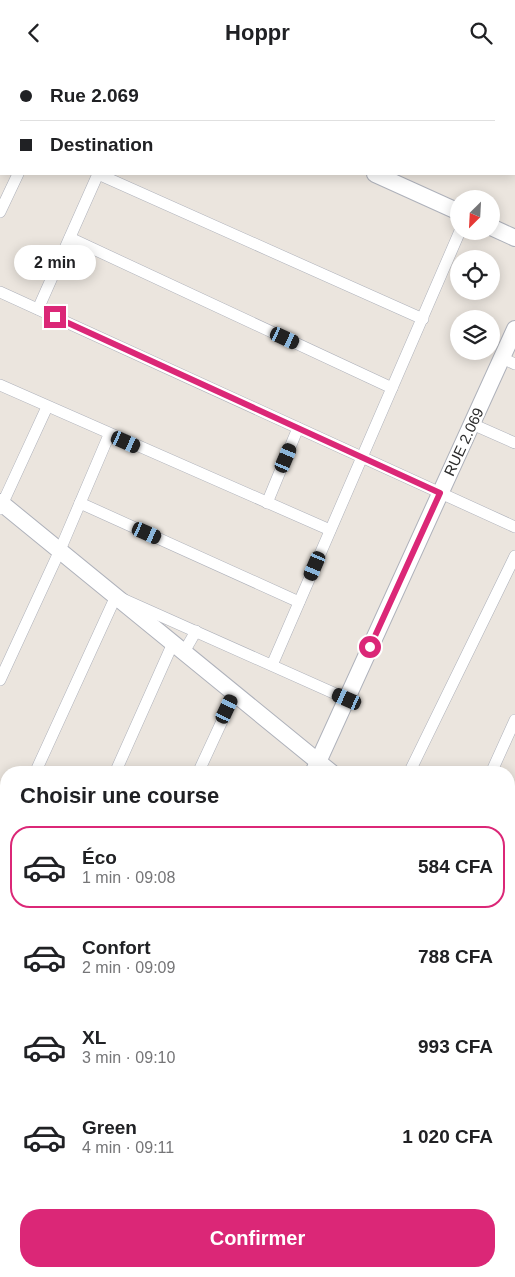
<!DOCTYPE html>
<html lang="fr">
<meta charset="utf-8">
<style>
:root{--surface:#fff;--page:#f2f2f2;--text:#202124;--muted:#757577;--line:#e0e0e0;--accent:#db2777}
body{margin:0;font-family:Arial,sans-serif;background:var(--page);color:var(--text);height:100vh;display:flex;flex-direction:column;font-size:19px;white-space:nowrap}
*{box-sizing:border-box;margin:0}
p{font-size:16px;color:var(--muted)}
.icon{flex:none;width:28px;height:28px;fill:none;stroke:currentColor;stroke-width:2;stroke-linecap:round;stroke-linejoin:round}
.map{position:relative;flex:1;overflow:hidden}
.panel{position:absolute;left:0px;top:701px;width:515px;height:511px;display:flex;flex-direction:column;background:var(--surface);border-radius:20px 20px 0 0;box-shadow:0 2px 12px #0003}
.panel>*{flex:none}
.banner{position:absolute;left:0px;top:0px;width:515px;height:110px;box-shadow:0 2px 12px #0003;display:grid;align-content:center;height:110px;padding:0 20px;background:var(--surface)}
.needle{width:32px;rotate:204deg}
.fabs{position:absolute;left:450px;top:125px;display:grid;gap:10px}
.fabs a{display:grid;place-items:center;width:50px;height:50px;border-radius:50%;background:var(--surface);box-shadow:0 2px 12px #0003;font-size:25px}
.end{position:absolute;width:22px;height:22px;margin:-11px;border:6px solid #db2777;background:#fff;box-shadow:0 0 0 2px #fff}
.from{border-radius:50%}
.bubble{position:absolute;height:35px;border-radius:18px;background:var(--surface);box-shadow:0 2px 12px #0003;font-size:16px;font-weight:600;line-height:35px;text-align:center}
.car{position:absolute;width:15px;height:30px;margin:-15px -8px;border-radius:6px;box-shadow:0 0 4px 1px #0007;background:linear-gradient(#222 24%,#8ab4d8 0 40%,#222 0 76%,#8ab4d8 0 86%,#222 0)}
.banner b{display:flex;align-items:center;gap:18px;height:48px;font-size:19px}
.banner b+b{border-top:1px solid var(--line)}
.banner i{width:12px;height:12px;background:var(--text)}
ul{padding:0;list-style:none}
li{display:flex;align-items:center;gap:15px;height:82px;margin:0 10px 8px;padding:0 10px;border:2px solid transparent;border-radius:20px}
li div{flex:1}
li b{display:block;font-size:19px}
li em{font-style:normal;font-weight:600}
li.selected{border-color:var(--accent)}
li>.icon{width:45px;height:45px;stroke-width:1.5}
h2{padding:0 20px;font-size:22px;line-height:60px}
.primary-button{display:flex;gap:10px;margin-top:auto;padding:10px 20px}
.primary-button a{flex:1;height:58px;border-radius:20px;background:var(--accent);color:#fff;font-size:20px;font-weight:600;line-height:58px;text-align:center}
header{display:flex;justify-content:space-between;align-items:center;height:65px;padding:0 20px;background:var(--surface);font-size:22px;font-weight:600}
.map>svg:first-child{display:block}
</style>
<header><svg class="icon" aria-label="back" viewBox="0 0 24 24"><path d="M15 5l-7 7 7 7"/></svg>Hoppr<svg class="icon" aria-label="search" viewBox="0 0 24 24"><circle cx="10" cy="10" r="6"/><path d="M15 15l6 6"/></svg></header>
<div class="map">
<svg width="515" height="1212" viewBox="0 0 515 1212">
<rect width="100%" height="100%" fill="#ebe5de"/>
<g fill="#7bcbe3">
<polygon points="0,981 6,981 6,1206 370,1206 374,1212 0,1212"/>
<polygon points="467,1206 487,1206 498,1212 449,1212"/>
</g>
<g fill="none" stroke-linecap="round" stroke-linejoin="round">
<defs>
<g id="street">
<polyline points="378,0 381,1"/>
<polyline points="67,1 68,0"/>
<polyline points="189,1 190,0"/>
<polyline points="511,1 511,0"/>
<polyline points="514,62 515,62"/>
<polyline points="98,109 423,254"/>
<polyline points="0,147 18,109"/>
<polyline points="70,173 392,323"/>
<polyline points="0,227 515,462"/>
<polyline points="38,244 98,109"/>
<polyline points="502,293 515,299"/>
<polyline points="0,320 330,465"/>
<polyline points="472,359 515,378"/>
<polyline points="80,438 299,537"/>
<polyline points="267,438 298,363"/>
<polyline points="0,444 47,342"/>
<polyline points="184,587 196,566"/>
<polyline points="272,600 460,166"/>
<polyline points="0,615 60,485 109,370"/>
<polyline points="35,708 116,531 347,634"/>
<polyline points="115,708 173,578"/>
<polyline points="198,708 235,628"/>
<polyline points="409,708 515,491"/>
<polyline points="491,708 515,655"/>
<polyline points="0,784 6,771"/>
<polyline points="509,845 515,831"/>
<polyline points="4,954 6,950"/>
<polyline points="509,1019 515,1006"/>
<polyline points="509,1173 515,1163"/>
</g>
<g id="secondary">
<polyline points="137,0 140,1"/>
<polyline points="375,109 459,147"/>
<polyline points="491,162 515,173"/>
<polyline points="0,437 332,708"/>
<polyline points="313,708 515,264"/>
<polyline points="509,852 515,857"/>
</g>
</defs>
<use href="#street" stroke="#aeb1ba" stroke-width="12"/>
<use href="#secondary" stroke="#aeb1ba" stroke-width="18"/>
<use href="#street" stroke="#fff" stroke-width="11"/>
<use href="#secondary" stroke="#fff" stroke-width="16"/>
</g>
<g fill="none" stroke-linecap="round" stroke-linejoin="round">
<polyline stroke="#db2777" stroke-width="6" points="55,252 440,428 370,582"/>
</g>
<g text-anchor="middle" stroke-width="4.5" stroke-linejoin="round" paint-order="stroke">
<g font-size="15" fill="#2b2b2b" stroke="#fff">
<text transform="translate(464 377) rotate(-65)" y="5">RUE 2.069</text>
</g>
</g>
</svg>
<div class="fabs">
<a><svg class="needle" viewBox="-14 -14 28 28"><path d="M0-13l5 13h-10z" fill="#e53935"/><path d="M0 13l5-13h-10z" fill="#757577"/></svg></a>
<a><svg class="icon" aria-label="locate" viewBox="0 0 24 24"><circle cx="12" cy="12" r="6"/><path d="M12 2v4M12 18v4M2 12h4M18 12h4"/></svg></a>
<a><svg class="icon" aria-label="layers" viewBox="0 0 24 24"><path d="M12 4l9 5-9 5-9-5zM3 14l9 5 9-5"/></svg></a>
</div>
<i class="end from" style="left:370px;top:582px"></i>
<i class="end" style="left:55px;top:252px"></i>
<div class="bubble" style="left:14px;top:180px;width:82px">2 min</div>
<i class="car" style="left:285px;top:273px;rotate:115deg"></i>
<i class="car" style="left:126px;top:377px;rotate:114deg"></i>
<i class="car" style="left:286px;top:393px;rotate:23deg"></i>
<i class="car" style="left:147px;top:468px;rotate:114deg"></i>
<i class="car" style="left:315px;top:501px;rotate:203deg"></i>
<i class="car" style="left:347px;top:634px;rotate:294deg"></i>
<i class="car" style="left:227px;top:644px;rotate:25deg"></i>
<div class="banner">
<b><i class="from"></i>Rue 2.069</b>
<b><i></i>Destination</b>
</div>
<section class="panel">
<h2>Choisir une course</h2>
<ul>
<li class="selected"><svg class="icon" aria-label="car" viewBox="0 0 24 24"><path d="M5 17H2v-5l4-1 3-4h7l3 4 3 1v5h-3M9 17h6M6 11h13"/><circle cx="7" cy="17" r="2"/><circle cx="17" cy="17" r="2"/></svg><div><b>Éco</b><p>1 min · 09:08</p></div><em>584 CFA</em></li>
<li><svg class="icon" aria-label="car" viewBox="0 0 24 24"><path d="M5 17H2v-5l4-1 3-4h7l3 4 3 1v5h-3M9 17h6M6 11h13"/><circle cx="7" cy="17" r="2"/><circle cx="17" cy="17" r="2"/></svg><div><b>Confort</b><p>2 min · 09:09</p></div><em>788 CFA</em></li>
<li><svg class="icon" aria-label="car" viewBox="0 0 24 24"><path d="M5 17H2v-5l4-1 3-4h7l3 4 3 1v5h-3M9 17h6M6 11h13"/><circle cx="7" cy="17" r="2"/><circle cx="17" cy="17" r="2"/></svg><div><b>XL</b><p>3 min · 09:10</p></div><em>993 CFA</em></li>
<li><svg class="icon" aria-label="car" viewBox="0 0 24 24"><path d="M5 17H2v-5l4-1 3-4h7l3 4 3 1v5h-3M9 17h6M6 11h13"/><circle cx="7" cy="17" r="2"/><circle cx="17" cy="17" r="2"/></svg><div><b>Green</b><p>4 min · 09:11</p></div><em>1 020 CFA</em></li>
</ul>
<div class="primary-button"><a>Confirmer</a></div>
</section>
</div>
